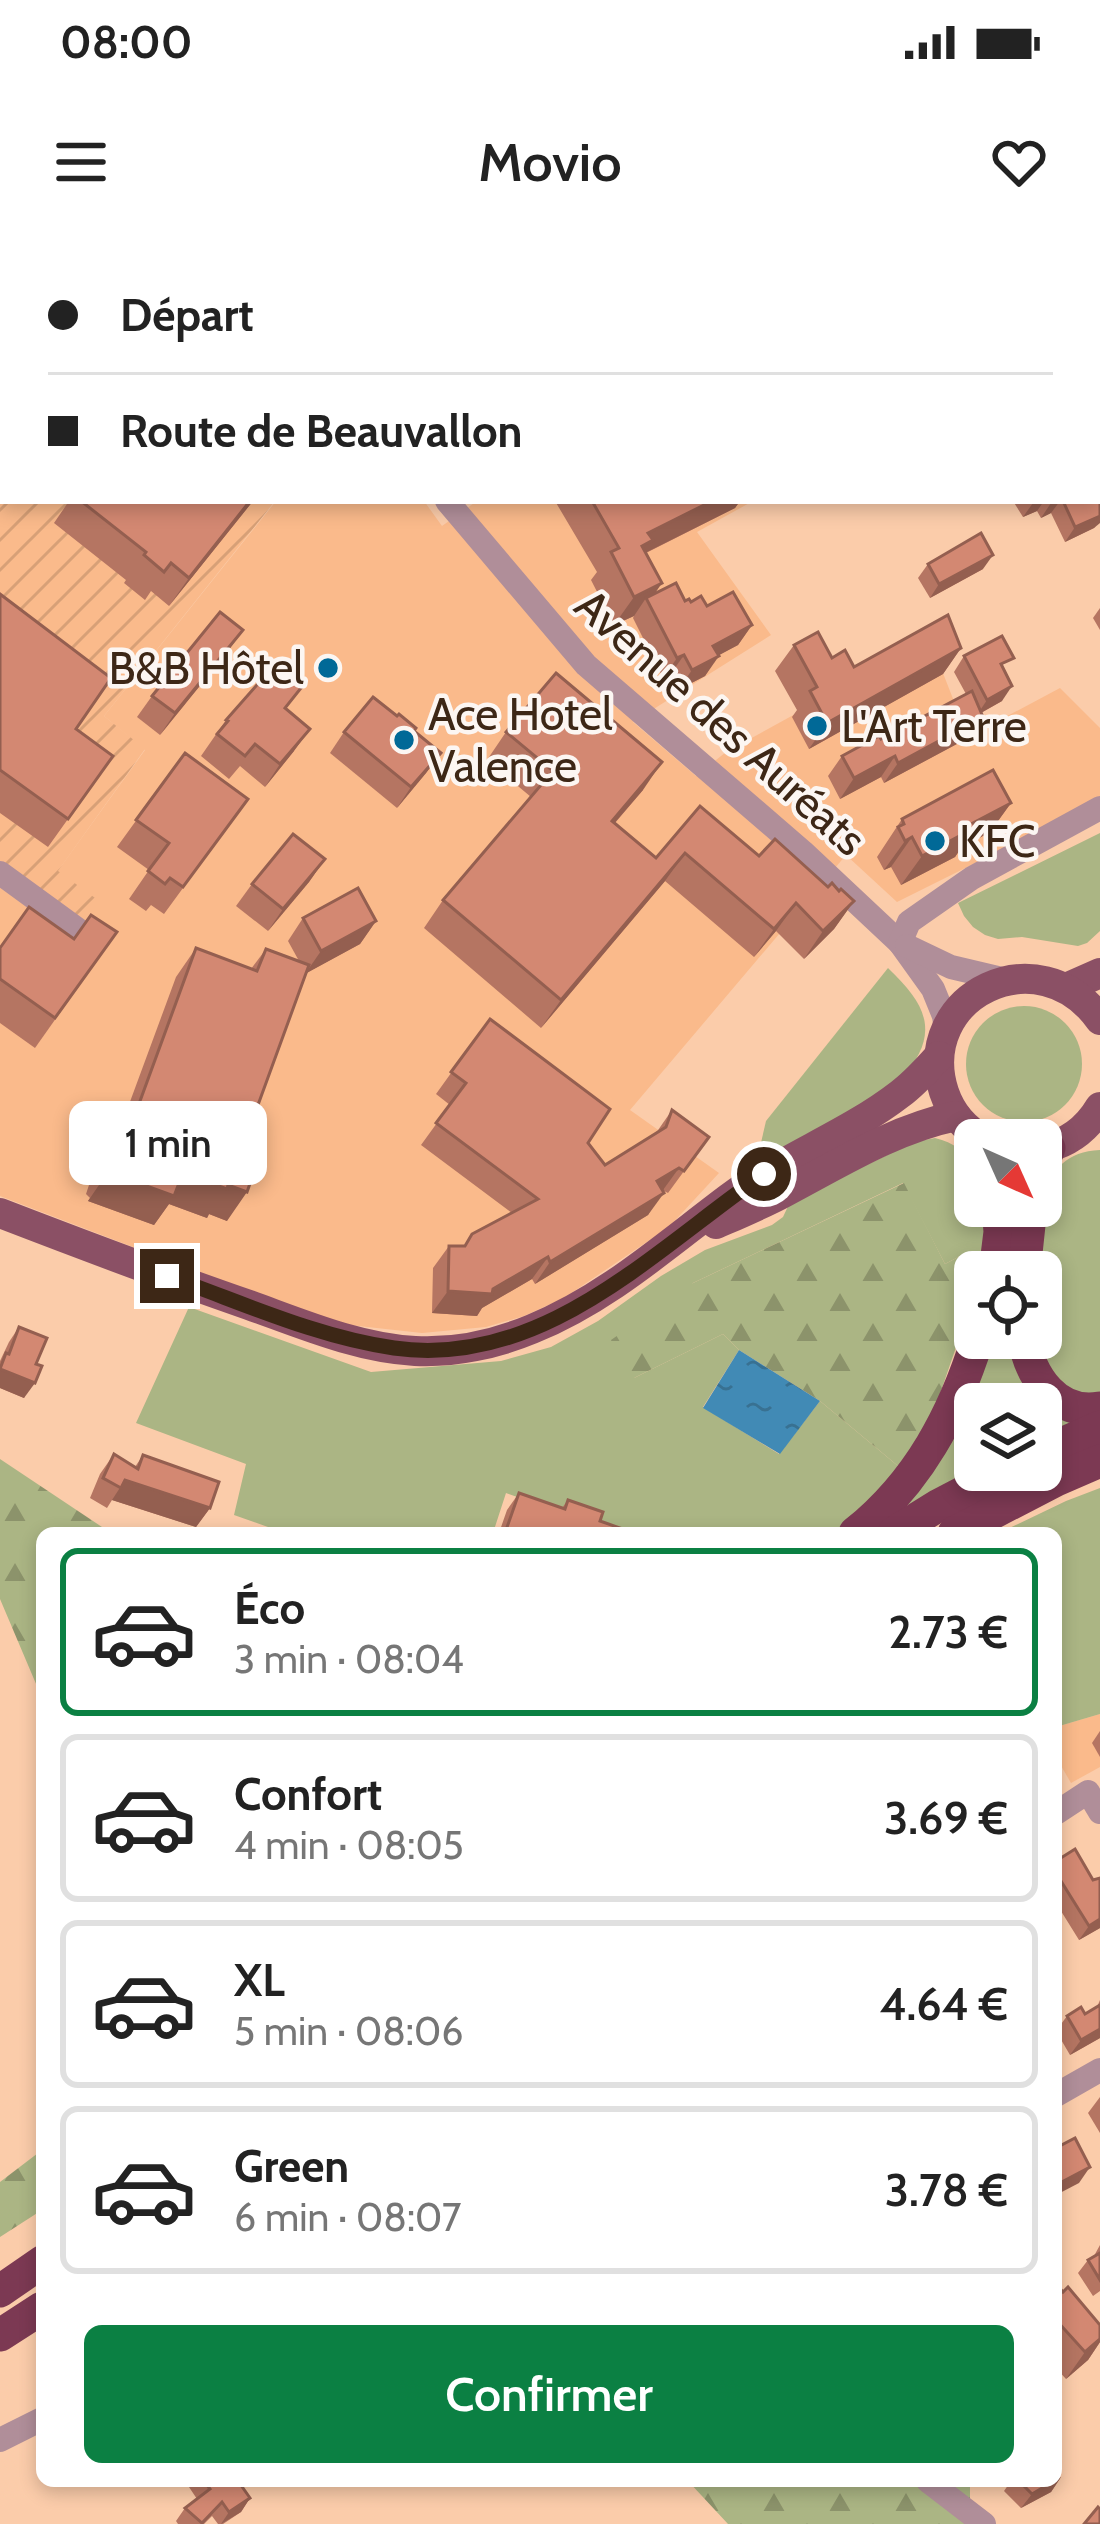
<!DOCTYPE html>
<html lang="fr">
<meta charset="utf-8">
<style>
:root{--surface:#fff;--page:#f2f2f2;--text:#222;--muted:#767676;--line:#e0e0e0;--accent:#0b8043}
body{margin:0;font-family:Cabin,sans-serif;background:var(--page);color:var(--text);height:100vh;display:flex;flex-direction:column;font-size:45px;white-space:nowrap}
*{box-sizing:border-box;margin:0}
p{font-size:39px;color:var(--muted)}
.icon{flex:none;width:66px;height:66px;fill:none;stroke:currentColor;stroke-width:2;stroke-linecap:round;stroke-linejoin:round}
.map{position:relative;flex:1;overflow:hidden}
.side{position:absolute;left:36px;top:1287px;width:1026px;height:960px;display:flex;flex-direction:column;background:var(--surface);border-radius:18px;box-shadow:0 6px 18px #0003}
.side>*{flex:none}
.banner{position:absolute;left:0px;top:0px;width:1101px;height:264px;box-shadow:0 6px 18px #0003;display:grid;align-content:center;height:264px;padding:0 48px;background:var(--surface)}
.needle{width:78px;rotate:135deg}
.fabs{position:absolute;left:954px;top:879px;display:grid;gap:24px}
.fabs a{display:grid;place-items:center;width:108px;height:108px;border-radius:18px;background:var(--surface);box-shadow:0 6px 18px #0003;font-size:60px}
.end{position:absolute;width:54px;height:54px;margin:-27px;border:15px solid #3d2716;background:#fff;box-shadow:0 0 0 6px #fff}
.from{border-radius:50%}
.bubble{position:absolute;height:84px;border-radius:18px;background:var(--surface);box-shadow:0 6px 18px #0003;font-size:39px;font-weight:600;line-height:84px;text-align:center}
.banner b{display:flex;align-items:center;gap:42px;height:114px;font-size:45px}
.banner b+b{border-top:3px solid var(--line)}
.banner i{width:30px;height:30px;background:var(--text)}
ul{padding:21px 0 0;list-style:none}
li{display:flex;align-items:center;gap:36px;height:168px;margin:0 24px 18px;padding:0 24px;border:6px solid var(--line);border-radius:18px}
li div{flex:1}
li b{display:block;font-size:45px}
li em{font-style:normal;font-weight:600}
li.selected{border-color:var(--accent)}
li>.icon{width:108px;height:108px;stroke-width:1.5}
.primary-button{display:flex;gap:24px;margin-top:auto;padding:24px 48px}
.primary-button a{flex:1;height:138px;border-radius:18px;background:var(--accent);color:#fff;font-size:48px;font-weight:600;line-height:138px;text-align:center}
.status{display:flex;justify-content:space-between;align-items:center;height:84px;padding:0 60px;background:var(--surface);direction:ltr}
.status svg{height:33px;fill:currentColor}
header{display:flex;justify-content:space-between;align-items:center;height:156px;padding:0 48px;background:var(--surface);font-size:54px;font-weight:600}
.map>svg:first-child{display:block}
</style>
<div class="status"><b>08:00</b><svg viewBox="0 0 49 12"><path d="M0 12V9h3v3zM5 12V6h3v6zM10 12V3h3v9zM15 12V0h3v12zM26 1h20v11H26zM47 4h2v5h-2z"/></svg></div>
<header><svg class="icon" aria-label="menu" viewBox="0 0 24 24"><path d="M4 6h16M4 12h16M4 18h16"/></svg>Movio<svg class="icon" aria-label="heart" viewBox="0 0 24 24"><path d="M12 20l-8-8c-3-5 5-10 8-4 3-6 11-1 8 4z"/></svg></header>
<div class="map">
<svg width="1100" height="2284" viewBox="0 0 1100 2284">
<defs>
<pattern id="industrial-furrows" width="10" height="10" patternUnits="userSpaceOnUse" patternTransform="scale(3)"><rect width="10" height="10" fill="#faba8b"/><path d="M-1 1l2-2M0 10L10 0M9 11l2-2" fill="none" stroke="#d7a077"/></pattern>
<pattern id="forest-firs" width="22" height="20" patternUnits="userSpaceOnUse" patternTransform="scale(3)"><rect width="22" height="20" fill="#abb584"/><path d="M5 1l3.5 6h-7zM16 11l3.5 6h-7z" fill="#8c936b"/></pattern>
<pattern id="water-ripples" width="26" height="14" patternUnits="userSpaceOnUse" patternTransform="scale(3)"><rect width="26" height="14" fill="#418ab5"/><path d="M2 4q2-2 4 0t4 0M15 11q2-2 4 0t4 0" fill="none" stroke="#387192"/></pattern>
</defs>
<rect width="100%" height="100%" fill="#fbccaa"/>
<g fill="#faba8b">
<polygon points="276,261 424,261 442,286 477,261 753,261 697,292 771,395 633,482 696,536 726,512 930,400 968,497 1060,448 1100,488 1100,561 897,662 846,615 630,870 719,933 669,987 564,1058 524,1076 486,1087 422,1093 331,1083 0,956 0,647 57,632 145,510 104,476"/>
<polygon points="1100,1474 1100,1527 1071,1543 1056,1517 1056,1487"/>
</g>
<polygon fill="url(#industrial-furrows)" points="0,0 1060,0 1062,3 3,3 3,261 275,261 104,476 145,509 58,631 102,663 87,685 0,621"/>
<g fill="#abb584">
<polygon points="1100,593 1100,691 1087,703 1078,706 1022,697 998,699 985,695 973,687 964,676 958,663"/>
<path d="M888,728C929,767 941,795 899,842L765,923L760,907L766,881Z"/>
<circle cx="1024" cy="824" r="58"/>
<path d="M935,898C974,908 975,931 975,966H984L990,989L980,1032H975V1042L962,1015L945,1024L903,943L693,1043L634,1138L723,1094L739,1110L703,1167L779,1214L820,1161L904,1231L836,1293H619L506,1253L493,1293H285L234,1275L246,1224L136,1183L189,1067L371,1132L501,1121L551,1107L598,1081L661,1036L705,1010L772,985L783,977L790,962L914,902Z"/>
<path d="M1100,910V1157C1058,1156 1049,1134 1039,1098H1041V1032H1039C1041,983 1033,913 1100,910Z"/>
<polygon points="987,1098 1011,1098 1069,1176 1069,1184 1041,1198 1041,1164 975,1164 975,1230 910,1268 903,1259"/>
<polygon points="1100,1248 1100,1474 1056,1487 1056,1293 999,1293 1066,1261"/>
</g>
<g fill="url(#forest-firs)">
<polygon points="904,943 945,1024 962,1015 975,1042 975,1052 929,1186 904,1231 820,1161 739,1110 723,1094 634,1138 621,1127 611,1100 693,1043"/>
<polygon points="0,1219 111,1293 42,1293 42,1458 0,1359"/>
<polygon points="42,1910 42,1970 0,1997 0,1942"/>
<polygon points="688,2241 970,2241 970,2261 980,2284 728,2284"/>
</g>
<polygon fill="url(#water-ripples)" points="739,1110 820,1161 780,1214 703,1168"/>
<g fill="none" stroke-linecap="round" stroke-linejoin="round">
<g stroke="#b08e99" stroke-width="24">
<polyline points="260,0 262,3"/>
<polyline points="447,261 586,425 803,612 900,703 933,749 944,776 946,791"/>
<polyline points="0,633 81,692"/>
<polyline points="900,703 909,682 972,638 1100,568"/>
<polyline points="907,706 951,727 1006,740"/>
<polyline points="1056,1573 1088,1552 1100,1572"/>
<polyline points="1056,1855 1100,1830"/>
<polyline points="0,2200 42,2179"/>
<polyline points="928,2241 984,2284"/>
</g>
<g stroke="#8b5065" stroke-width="30">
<polyline points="936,0 938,3"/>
<polyline points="1098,179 1100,181"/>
<polyline points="1066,748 1100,733"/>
<path d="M985,900C966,890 951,873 944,852C913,755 1040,694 1100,780"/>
<path d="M1041,909C1067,904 1087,889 1100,867"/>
<path d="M0,973C83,1005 165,1036 249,1065C302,1084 358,1108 415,1111C454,1113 496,1104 532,1089C606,1059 665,1006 729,958C782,918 847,895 900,854C915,843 927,829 939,816"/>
<path d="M716,984C739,974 763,964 785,952C840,923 894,889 956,876"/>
</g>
<g stroke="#7c3953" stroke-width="33">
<polyline points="975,895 977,900"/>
<polyline points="1041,928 1049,908"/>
<polyline points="995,1032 1000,992 998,966"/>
<polyline points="1024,1032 1031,966"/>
<path d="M1024,1098C1030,1137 1057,1176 1100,1168"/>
<polyline points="1041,1213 1100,1187"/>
<path d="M855,1293C919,1242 954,1174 978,1098"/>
<polyline points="894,1293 939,1265 1006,1230"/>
<polyline points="954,1293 1056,1240 1100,1221"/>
<polyline points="0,2051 42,2022"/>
<polyline points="0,2095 42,2068"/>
</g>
<polyline stroke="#a48066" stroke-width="6" stroke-dasharray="24 12" stroke-linecap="butt" points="1098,17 1100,21"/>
</g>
<g fill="#b57562">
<polygon points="377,0 533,0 528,3 379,3"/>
<polygon points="576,0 640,0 635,3 578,3"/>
<polygon points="975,0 1033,0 1029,3 977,3"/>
<polygon points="0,124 3,127 3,190 0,188"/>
<polygon points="69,261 253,261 169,366 151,351 145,360 124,343 126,340 54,283"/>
<polygon points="555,261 740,261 735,268 646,313 654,354 707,366 752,385 738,405 718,415 705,436 678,450 670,435 663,438 633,378 634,376 614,385 591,340 597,332"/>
<polygon points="1013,261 1098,261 1097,284 1094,288 1065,302 1051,273 1041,278 1037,271 1023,277"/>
<polygon points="928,324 983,329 930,358 918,338"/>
<polygon points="0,354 76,489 113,516 48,607 0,573"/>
<polygon points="1100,368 1100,390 1093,378"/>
<polygon points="794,405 854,427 961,408 943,434 809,509 792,477 797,470 775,431"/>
<polygon points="228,411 160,495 137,477 152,456"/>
<polygon points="964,416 1005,431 1002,461 981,473 968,498 884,543 881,537 840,559 828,536 842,516 881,499 966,454 954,432"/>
<polygon points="286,469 294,511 265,547 240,526 229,539 201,516 226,480"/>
<polygon points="414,491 441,513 426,533 397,568 330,513 344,492"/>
<polygon points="506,492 643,550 615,583 656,618 700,566 759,616 839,651 854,661 834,689 804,719 776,691 754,717 665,641 541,788 424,688 443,660 531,557 487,520"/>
<polygon points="185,513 248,559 164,674 151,665 146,671 129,659 149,630 117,607"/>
<polygon points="1011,563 990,592 961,608 955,617 901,645 891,627 884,630 877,617 902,579"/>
<polygon points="325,619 309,642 268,691 236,666 252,644"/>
<polygon points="303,678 376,681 360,704 306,733 235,928 227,981 209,974 207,978 169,964 154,985 88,961 90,958 86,954 89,945 110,916 176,737 196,708 251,729 266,709 299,721 288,701"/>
<polygon points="117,692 35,808 0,783 0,708"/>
<polygon points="490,779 605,925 656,893 672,870 709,897 668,953 662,950 648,975 535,1044 532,1039 482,1068 477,1076 432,1073 433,1028 449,1006 464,1006 472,994 512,973 421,905 450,865 436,854"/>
<polygon points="19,1087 36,1124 24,1158 0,1148 0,1121 9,1102"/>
<polygon points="114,1214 135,1227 143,1215 210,1268 196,1287 112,1260 107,1268 90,1258 100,1234"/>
<polygon points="519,1253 562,1268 568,1260 600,1281 634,1293 499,1293 507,1270"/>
<polygon points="1100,1491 1100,1517 1092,1503"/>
<polygon points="1056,1621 1093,1640 1100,1638 1100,1688 1079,1700 1056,1663"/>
<polygon points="1100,1760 1100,1798 1070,1815 1056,1791 1067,1776 1085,1774 1097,1767"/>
<polygon points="1100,1857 1100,1893 1088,1873"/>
<polygon points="1100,2005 1100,2051 1093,2056 1078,2033 1088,2020 1094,2016"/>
<polygon points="1056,2044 1100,2085 1100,2102 1088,2120 1066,2139 1056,2128"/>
<polygon points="1061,2237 1051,2252 1021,2268 1004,2251 1011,2241 1056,2241"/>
<polygon points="185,2241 238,2241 250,2258 241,2272 223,2284 218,2284 212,2276 204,2284 178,2284 176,2281 185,2268 197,2259"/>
</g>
<g fill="#945f50">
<polygon points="503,0 533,0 528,3 498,3"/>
<polygon points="610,0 640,0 635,3 608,3"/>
<polygon points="1016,0 1033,0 1029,3 1014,3"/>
<polygon points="250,261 253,261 169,366 189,338"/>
<polygon points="712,261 740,261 735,268 643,314 633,329 648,293"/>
<polygon points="1037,261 1044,261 1037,271 1023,277 1033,263"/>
<polygon points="1056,261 1060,261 1051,273 1041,278 1051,263"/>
<polygon points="1100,276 1100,283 1094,288 1065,302 1075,287"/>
<polygon points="993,315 983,329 930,358 939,344"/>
<polygon points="662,343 649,362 646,358 634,376 614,385 634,357"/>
<polygon points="752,385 738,405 699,426 713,406"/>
<polygon points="243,390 228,411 160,495 175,473"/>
<polygon points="961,408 943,434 809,509 827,483"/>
<polygon points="684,415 670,435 663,438 677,418"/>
<polygon points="719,416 705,436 678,450 692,430"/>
<polygon points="1012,446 1002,461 977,475 987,460"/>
<polygon points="983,477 968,498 884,543 898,523"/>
<polygon points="310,489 294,511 265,547 280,524"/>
<polygon points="441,513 426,533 397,568 411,547"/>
<polygon points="895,516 881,537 840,559 854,538"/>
<polygon points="662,522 643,550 592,609 612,581"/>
<polygon points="1011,563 990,592 961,608 955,617 901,645 922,616 973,583"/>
<polygon points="912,597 891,627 884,630 905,601"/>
<polygon points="685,613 665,641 541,788 561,760"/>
<polygon points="325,619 309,642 268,691 283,669"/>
<polygon points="854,661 834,689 804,719 823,691"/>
<polygon points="796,663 776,691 754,717 774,689"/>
<polygon points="376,681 360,704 305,734 321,711"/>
<polygon points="679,928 663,950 641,963 657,941"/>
<polygon points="108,932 183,933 247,952 227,981 209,974 207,978 169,964 154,985 88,961"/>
<polygon points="664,953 648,975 535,1044 550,1022"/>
<polygon points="548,1017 532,1039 482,1068 477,1076 432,1073 448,1051 493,1049"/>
<polygon points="0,1129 35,1143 24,1158 0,1148"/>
<polygon points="125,1240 210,1268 196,1287 112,1260"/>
<polygon points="1100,1679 1100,1688 1079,1700 1089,1686"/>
<polygon points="1100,1789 1100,1798 1070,1815 1081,1800"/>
<polygon points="1090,1927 1079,1943 1056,1955 1056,1945"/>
<polygon points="1100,2099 1100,2102 1088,2120 1066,2139 1085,2112"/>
<polygon points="1061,2237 1051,2252 1021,2268 1032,2254"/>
<polygon points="250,2258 241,2272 221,2284 229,2272"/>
</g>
<g fill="#d38872" stroke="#945f50" stroke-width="3">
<polygon points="24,0 84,0 81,3 22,3"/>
<polygon points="145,0 226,0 224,3 143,3"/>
<polygon points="415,0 438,0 433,3 417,3"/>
<polygon points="451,0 503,0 498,3 453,3"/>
<polygon points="0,2 3,5 3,62 0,66"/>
<polygon points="0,124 3,127 3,147 0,145"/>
<polygon points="1098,255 1100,257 1100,276 1075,287 1063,261 1098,261"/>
<polygon points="81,261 250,261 189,338 171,323 164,332 144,315 146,312"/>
<polygon points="592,261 712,261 648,293 653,300 642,306 662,343 634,357 611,312 619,308"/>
<polygon points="981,293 993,315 939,344 928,324"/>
<polygon points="676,343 685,361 689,359 691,362 701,356 707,366 733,352 752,385 713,406 719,416 692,430 684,415 677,418 646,358"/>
<polygon points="0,354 111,438 76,489 113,516 68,579 0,530"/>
<polygon points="220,372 243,390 175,473 152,456"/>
<polygon points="948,375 961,408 827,483 810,451 817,447 794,405 818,392 832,418 845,410 854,427"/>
<polygon points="1002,396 1014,418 1001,424 1012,446 987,460 964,416"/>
<polygon points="278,421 305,443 285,468 310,489 280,524 255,504 245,516 217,494 228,481 226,480"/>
<polygon points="556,433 662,522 612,581 656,618 700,566 759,616 775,599 828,647 832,643 839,651 841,649 854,661 823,691 796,663 774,689 685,613 561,760 443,660 553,531 506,492"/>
<polygon points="972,451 983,477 898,523 895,516 854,538 842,516 879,496 881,499"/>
<polygon points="373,457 397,476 399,474 416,488 414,491 441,513 411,547 344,492"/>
<polygon points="185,513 248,559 183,647 170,638 165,644 148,631 169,603 136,580"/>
<polygon points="993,530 1011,563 973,583 976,587 922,616 912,597 905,601 898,587 904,584 902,579"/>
<polygon points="293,594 325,619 283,669 252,644"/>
<polygon points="358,648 376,681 321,711 303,678"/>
<polygon points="29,667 74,699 91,675 117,692 55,778 0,739 0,708"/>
<polygon points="196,708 257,731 266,709 309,725 235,928 253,935 247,952 228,945 227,949 183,933 174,956 108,932 110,929 106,925 109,916 121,913"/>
<polygon points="490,779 610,869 588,903 605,925 666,887 672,870 709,897 684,931 679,928 657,941 664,953 550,1022 548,1017 493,1049 492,1054 448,1051 449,1006 465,1006 472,994 538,959 436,883 466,843 451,832"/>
<polygon points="19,1087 47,1098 36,1124 42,1126 35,1143 0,1129 6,1113 9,1114"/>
<polygon points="114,1214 138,1229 143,1215 219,1242 210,1268 125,1240 121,1248 103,1238"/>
<polygon points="519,1253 565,1269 568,1260 603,1272 600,1281 634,1293 505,1293"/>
<polygon points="1075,1609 1093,1640 1100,1638 1100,1679 1089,1686 1056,1633 1056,1621"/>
<polygon points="1100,1765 1100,1789 1081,1800 1067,1776 1081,1767 1085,1774"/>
<polygon points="1075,1898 1090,1927 1056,1945 1056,1908"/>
<polygon points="1100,2013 1100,2040 1088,2020"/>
<polygon points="1056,2044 1063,2052 1068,2047 1100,2085 1100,2099 1085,2112 1056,2080"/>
<polygon points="204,2241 238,2241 250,2258 229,2272 222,2262 202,2283 185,2268 210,2249"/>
<polygon points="1019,2241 1054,2241 1032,2254"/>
<polygon points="1098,2267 1100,2269 1100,2284 1084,2284"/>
</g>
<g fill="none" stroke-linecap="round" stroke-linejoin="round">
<path stroke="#3d2716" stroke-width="15" d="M167,1036C241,1062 316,1097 394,1108C542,1129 653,1011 764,934"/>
</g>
<g fill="#016997" stroke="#fcf6f2" stroke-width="4.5">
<circle cx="328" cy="428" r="12"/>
<circle cx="817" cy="486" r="12"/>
<circle cx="404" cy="500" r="12"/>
<circle cx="935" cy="601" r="12"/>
</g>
<g text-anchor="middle" stroke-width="9" stroke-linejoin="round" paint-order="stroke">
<g font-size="45" fill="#3d2716" stroke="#fcf6f2" text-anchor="start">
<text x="304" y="444" text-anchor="end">B&amp;B Hôtel</text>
<text x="428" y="490">Ace Hotel<tspan x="428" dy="52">Valence</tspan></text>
<text x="841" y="502">L'Art Terre</text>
<text x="959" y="617">KFC</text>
</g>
<g font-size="45" fill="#3d2716" stroke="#fcf6f2">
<text transform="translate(721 482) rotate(42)" y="16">Avenue des Auréats</text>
</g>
</g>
</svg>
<div class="fabs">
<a><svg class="needle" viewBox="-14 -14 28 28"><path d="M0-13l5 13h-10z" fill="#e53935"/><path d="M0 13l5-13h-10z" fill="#767676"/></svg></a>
<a><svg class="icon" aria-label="locate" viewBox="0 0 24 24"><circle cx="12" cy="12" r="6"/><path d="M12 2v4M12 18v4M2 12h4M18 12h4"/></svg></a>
<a><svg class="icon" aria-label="layers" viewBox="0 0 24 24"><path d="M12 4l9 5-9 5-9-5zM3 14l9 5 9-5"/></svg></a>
</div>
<i class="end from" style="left:764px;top:934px"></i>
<i class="end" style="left:167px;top:1036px"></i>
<div class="bubble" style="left:69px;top:861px;width:198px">1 min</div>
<div class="banner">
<b><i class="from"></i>Départ</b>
<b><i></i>Route de Beauvallon</b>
</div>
<section class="side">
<ul>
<li class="selected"><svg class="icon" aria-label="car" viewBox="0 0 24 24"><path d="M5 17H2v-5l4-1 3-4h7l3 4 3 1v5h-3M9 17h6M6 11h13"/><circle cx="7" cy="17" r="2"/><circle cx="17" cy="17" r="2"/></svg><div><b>Éco</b><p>3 min · 08:04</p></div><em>2.73 €</em></li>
<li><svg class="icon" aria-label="car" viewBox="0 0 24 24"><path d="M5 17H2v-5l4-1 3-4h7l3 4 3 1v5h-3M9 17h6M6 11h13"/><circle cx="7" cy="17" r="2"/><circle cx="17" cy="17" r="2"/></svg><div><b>Confort</b><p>4 min · 08:05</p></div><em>3.69 €</em></li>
<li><svg class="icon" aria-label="car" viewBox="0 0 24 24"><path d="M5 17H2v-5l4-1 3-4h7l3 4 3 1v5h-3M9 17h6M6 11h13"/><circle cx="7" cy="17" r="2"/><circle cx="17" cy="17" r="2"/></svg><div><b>XL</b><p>5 min · 08:06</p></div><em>4.64 €</em></li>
<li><svg class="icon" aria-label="car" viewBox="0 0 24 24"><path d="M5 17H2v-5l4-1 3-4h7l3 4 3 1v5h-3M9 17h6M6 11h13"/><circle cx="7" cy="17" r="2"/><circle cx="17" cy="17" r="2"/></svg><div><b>Green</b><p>6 min · 08:07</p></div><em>3.78 €</em></li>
</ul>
<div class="primary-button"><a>Confirmer</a></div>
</section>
</div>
